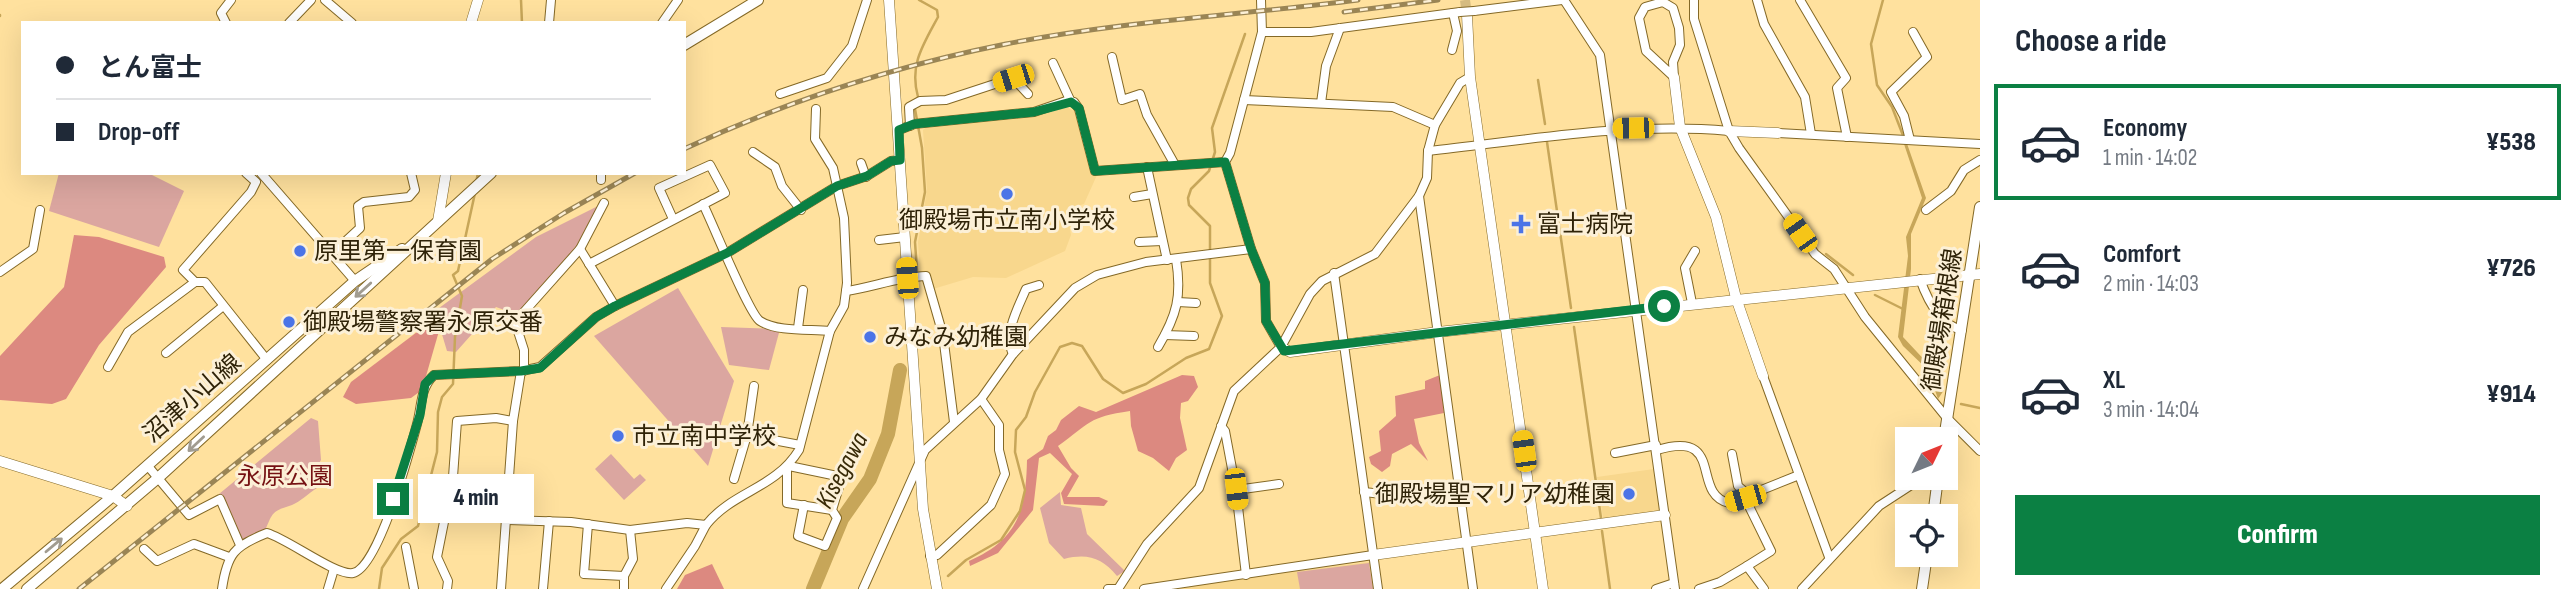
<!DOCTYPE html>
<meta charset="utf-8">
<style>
:root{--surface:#fff;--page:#f2f2f3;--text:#1f2937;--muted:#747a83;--line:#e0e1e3;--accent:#0b8043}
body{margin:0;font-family:"Sofia Sans Condensed","Noto Sans JP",sans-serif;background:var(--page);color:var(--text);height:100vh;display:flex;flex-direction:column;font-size:26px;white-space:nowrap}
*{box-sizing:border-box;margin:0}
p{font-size:23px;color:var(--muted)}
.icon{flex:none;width:38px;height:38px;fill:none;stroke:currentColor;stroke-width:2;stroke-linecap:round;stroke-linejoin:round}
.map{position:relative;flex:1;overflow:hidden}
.panel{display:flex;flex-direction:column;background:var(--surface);width:595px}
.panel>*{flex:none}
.hud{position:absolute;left:21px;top:21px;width:665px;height:154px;border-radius:0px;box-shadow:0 7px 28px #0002;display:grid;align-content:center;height:154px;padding:0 35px;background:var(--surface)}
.needle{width:46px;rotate:47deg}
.controls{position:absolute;left:1895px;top:427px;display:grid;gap:14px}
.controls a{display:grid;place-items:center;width:63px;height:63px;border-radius:0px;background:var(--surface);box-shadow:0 7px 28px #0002;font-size:35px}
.end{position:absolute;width:32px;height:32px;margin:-16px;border:9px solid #0b8043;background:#fff;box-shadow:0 0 0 4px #fff}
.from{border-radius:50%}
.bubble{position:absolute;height:49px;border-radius:0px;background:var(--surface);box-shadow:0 7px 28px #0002;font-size:23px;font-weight:800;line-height:49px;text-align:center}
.car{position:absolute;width:21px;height:42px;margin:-21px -10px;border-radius:9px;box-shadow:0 0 5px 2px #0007;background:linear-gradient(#f5c518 24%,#345 0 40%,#f5c518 0 76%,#345 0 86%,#f5c518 0)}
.hud b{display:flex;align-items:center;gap:24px;height:66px;font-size:26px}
.hud b+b{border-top:2px solid var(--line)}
.hud i{width:18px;height:18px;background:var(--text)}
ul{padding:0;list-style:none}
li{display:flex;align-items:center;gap:21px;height:116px;margin:0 14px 10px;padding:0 21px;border:4px solid transparent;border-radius:0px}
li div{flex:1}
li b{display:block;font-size:26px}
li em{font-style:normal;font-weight:800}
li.on{border-color:var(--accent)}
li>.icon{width:63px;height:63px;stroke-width:1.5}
h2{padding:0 35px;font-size:32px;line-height:84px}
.cta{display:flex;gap:14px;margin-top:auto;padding:14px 35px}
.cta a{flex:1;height:80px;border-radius:0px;background:var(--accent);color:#fff;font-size:28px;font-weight:800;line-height:80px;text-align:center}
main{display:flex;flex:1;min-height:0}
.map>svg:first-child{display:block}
</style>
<main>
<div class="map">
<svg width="1980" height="589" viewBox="0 0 1980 589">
<rect width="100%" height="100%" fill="#ffe19e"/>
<g fill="#f8d78d">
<polygon points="1065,106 1077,113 1097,175 1084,204 1067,209 1071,235 1065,251 1006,278 973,277 933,289 929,273 920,273 918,242 927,191 923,130 927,126 1015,119"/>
<polygon points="1654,469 1660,511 1603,518 1597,477"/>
<polygon points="1369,562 1373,589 1173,589 1274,574"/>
</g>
<g fill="#dba6a0">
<polygon points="59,173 148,173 184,191 159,247 49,211"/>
<polygon points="604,203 579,245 518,315 496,307 456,352 447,351 435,311 536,237"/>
<polygon points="678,288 734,381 708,466 594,336"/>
<polygon points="721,327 780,329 769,370 729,365"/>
<path d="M311,418L318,421L321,460L313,473L317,488C309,493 300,502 292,505C273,511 273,511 265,531L242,542L219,494Z"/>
<polygon points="611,454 634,479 640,474 646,480 624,500 595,469"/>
<path d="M1060,492L1061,505L1081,508L1087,534L1125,571L1117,576C1102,558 1088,553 1064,559L1049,543L1040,508Z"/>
<polygon points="1369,563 1373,589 1300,589 1297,572"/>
</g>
<g fill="#dc8980">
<polygon points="74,235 99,237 164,257 166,267 99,345 66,399 52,404 0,400 0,356 64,287"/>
<polygon points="421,329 439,331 422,390 411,398 356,404 343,397 351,382"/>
<path d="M1182,375L1194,376L1198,387L1188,401L1181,403L1180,418L1187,450L1176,458L1169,471L1153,458L1138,451L1131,426L1130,411C1088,417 1090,423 1058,446L1071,468L1079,476L1067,497H1099L1108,501L1104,506L1064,504L1061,493L1072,474L1050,453L1039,458L1033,510L998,553L970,566L969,561C1018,540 1026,510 1027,460L1043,449L1048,436L1056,430L1061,420L1079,406L1096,412Z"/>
<polygon points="1440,375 1444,413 1414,419 1419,443 1428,461 1411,444 1392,454 1390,466 1382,472 1371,464 1369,457 1381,451 1379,431 1396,416 1395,396 1425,389 1425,381"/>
<polygon points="712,564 724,589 677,589 685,575"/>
</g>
<polygon fill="#c7a659" points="1901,135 1904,135 1926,198 1911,234 1911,269 1903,337 1931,367 1944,390 1938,399 1928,370 1903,346 1898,337 1908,256 1906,237 1922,198"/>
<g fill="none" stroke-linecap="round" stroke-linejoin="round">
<g stroke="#c7a659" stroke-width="2.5">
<polyline points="521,0 522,23"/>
<polyline points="1883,0 1871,44 1877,85 1892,107 1904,138"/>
<polyline points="0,16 0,15"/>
<polyline points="1538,80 1545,124"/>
<path d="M918,97C909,65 923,45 938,17L937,10L919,0"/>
<polyline points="915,109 922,148 925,192 915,242 917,271"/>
<polyline points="1547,142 1571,308"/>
<polyline points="476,183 478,173"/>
<polyline points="1826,254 1853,275"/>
<polyline points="1875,295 1903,309"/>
<polyline points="1574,327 1601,518"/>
<polyline points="1961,404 1980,408"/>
<polyline points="1602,531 1610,589"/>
<polyline points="948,576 966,560 1001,540 1020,511 1025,490 1015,452 1016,430 1026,417 1035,392 1060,347 1072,343 1082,346 1103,379 1123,393 1146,384 1186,358 1209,349 1222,316 1210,283 1210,226 1189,205 1188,198 1191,189 1209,171 1215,152 1212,128 1245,34"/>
<polyline points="379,589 382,568 401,539 418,526 437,452 438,412 442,397 453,384 455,337 462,296 453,275 458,271 475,193"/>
</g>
<polyline stroke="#c7a659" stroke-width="14" points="813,589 842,519 870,479 888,434 900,370"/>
<polyline stroke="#d5bb80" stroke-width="10" stroke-dasharray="10 5" stroke-linecap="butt" points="1465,0 1467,15"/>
<defs>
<g id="minor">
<polyline points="325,0 352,23"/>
<polyline points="1564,0 1600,55 1675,589"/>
<polyline points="1694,0 1694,19 1729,131 1739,148 1815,254 1834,269 1865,317 1947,418 1980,451"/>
<polyline points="1757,0 1764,24 1805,97 1811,134"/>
<polyline points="1800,0 1846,78 1837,88 1847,137"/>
<polygon points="1663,2 1673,8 1679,28 1680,45 1673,62 1674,77 1646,51 1639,18 1645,7"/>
<polyline points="1474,11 1562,0"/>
<polyline points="226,23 221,13 231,0"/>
<polyline points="289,23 311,0"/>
<polyline points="549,23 551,0"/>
<polyline points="662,23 678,0"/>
<polyline points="1262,32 1311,32 1460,12"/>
<polyline points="1452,50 1457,31 1453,13"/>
<polyline points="1112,57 1122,100 1140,94 1147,115 1175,165"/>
<polyline points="1053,63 1071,102"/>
<polyline points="780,94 827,78 852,46 867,0"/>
<polyline points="1244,100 1393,107 1435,125"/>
<polyline points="1321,103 1326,66 1340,28"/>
<polyline points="910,126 909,107 920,101 946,100 1013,78 1028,94"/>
<polyline points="899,130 914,124 1034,112 1066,101 1074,102 1079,109 1095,171 1225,162"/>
<polyline points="1778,133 1980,144"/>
<polyline points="1910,140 1904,116 1891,92 1927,57 1913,32"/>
<path d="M1428,151C1529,140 1627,122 1729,131"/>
<polyline points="753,152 775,167 782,186 801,210"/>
<polyline points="861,163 866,177"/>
<polyline points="1147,167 1167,260"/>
<polyline points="261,173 355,281"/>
<polyline points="601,180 601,173"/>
<polyline points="1419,196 1473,589"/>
<polyline points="1134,197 1152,194"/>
<path d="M703,204C713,224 749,314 760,321C777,332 810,329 830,331"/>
<polyline points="1926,210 1951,191 1964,170 1980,160"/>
<polyline points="879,240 905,237"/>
<polyline points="1139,242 1162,241"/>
<polyline points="580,249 615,306"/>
<polyline points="333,253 360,228 358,206 364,202 409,197 415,190 411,173"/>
<polyline points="589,264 725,193 710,165 659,188 673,219"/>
<polyline points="0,272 33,249 40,210"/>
<polyline points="1334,273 1378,589"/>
<path d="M1920,279C1927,299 1940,325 1962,330"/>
<polyline points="195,282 183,270 251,192 256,182 246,173"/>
<path d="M846,291C873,287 898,277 926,276L943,335L954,422"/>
<polyline points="1178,302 1196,303"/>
<polyline points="1692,303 1685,268 1695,251"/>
<polyline points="798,328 803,290"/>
<polyline points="1165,335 1194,336"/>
<path d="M1158,347C1177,315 1182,296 1176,259"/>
<polyline points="1281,347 1310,294 1322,281 1375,254 1419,196 1427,178 1428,151 1435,125 1460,83 1470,77"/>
<polyline points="166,353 222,307"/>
<path d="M1013,354C1003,334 1018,308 1026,289L1039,285"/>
<polyline points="108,367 128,332 195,282 205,282 267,360"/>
<polyline points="524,371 524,350 515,322 580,249 604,203"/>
<polyline points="1763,376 1829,557"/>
<polyline points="1221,426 1225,431 1236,490 1246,575"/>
<polyline points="747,435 800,445"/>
<path d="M1657,450C1726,429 1690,494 1729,503L1799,475"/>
<polyline points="1615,453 1656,445"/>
<polyline points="1732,454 1738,486 1750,496"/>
<polyline points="147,465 189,515 220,499 240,545"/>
<polyline points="789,466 842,477 832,510 837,518 825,546 798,536 804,505"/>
<polyline points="787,469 787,503 832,510"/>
<polyline points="734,479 747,435 754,386"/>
<polyline points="1236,490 1279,484"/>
<polyline points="1364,492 1391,495"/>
<polyline points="1745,498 1771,551 1747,566"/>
<path d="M505,520L571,522L630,530L687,523L706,525C733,491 775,489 799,450L830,331L844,306L847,283L844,218L833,168L815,139L816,109"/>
<polyline points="588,524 584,574 624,576 624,589"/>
<polyline points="406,547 414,589"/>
<polyline points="144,549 157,561 194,544 229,557"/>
<polyline points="930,556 937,555 991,505 1005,474 999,450 999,425 981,399"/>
<polyline points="624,576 633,559 630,530"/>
<path d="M222,589C227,554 234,546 267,533C288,539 336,576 353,573C379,568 410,450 417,424C422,406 420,388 434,375L521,371L540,367L596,317L615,306L727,253L837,186L867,176L891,161L900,160"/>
<polyline points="328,589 334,569"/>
<polyline points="447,589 448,581 437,557 453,477 457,421 496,418 513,421"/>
<polyline points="501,589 513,421 521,371"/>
<polyline points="543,589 549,521"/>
<polyline points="666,589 695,546 706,525"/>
<polyline points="863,589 925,450 981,399 1013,354 1075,288 1097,275 1146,262 1251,249"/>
<polyline points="1108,589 1118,589 1147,544 1199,488 1234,391 1281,347 1266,321 1265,283 1251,249 1225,162 1230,153 1262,32 1261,0"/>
<polyline points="1144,589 1373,555"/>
<polyline points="1656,589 1674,583"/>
<polyline points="1699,589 1720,582 1747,566 1764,589"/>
<polyline points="1802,589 1879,506 1922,478"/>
</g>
<g id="tertiary">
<polyline points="889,0 923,509 937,589"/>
<polyline points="1467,15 1470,77 1543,589"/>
<polyline points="471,23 478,0"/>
<polyline points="1674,77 1680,127 1716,217 1736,298 1763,376"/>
<polyline points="1729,131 1778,133"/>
<polyline points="438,221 446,173"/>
<polyline points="1281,347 1290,352 1438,332 1980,274"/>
<polyline points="0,461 113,496 127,506"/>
<polyline points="1373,555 1665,515"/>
</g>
<g id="secondary">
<polyline points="684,45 758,0"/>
<polyline points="1944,439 1980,207"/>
<polyline points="1933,516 1938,478"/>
<polyline points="2,589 113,496 355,281 402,249"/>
<polyline points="27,589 158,478 491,173"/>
<polyline points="1922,589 1927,555"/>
</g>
</defs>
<use href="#minor" stroke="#846927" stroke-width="10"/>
<use href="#tertiary" stroke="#846927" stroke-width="11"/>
<use href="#secondary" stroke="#846927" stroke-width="12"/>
<use href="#minor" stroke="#fff" stroke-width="8"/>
<use href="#tertiary" stroke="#fff" stroke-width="10"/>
<use href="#secondary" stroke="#fff" stroke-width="10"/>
<defs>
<g id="rail">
<polyline points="1344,12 1438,0"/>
<path d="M684,149C787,101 895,66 1006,44C1122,21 1241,15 1358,0"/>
<polyline points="79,589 492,259 564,213 635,173"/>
</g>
</defs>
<use href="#rail" stroke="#9a8555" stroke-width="5"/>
<use href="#rail" stroke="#fcf0d7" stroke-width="2.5" stroke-dasharray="8" stroke-linecap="butt"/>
<defs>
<polyline id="minor-bridge" points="1460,12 1474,11"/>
</defs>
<use href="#minor-bridge" stroke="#846927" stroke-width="10" stroke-linecap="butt"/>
<use href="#minor-bridge" stroke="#fff" stroke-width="8"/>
</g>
<defs><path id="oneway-shaft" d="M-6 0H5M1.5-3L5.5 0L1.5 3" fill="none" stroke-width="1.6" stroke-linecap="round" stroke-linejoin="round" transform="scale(1.75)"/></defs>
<g stroke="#a19c90">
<use href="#oneway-shaft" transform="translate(363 290) rotate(138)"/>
<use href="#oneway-shaft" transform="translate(196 444) rotate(137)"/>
<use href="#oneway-shaft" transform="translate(54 545) rotate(-40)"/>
</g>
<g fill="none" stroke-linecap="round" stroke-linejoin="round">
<polyline stroke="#0b8043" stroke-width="9" points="393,499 420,415 425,384 434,375 521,371 540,368 596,317 615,306 727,253 837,186 867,176 891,161 900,160 899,130 914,124 1034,112 1071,102 1079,108 1095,171 1225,162 1251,249 1265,283 1266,321 1284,351 1664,306"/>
</g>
<g fill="#4b74e7" stroke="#fcf0d7" stroke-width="2.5">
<circle cx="1007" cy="194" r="7"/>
<path d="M1517.5 213.5h7v7h7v7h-7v7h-7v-7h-7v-7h7z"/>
<circle cx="300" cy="251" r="7"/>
<circle cx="289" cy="322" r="7"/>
<circle cx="870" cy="337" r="7"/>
<circle cx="618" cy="436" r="7"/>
<circle cx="1629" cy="494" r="7"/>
</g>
<g text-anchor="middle" stroke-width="6" stroke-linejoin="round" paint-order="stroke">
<g font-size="24" fill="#2f2308" stroke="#fcf0d7" text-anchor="start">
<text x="1007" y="228" text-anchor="middle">御殿場市立南小学校</text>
<text x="1537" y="232">富士病院</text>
<text x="314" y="259">原里第一保育園</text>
<text x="303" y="330">御殿場警察署永原交番</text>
<text x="884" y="345">みなみ幼稚園</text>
<text x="632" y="444">市立南中学校</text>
<text x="1615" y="502" text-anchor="end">御殿場聖マリア幼稚園</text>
</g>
<g font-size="24" fill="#2f2308" stroke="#fcf0d7">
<text transform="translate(1942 320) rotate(-81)" y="8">御殿場箱根線</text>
<text transform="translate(192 398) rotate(-41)" y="8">沼津小山線</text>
</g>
<g font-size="24" fill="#751113" stroke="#fcf0d7">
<text x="285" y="484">永原公園</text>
</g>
<g font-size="26" font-style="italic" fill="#382a07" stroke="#fcf0d7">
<text transform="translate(841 470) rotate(-62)" y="9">Kisegawa</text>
</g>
</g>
</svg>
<div class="controls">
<a><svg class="needle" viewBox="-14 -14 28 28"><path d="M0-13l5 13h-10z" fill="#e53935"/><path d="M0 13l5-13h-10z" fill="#747a83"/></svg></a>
<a><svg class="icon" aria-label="locate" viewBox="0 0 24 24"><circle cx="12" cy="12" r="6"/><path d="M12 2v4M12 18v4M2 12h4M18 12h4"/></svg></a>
</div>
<i class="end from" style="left:1664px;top:306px"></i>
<i class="end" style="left:393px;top:499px"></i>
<div class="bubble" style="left:418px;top:474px;width:116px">4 min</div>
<i class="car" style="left:1013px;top:78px;rotate:252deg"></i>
<i class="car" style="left:1633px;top:128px;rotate:269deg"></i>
<i class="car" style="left:1800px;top:233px;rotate:325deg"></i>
<i class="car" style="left:907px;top:278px;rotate:356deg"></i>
<i class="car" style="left:1524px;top:451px;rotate:352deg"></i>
<i class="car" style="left:1236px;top:489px;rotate:173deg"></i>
<i class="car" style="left:1745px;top:498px;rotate:254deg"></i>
<div class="hud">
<b><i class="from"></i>とん富士</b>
<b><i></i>Drop-off</b>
</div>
</div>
<section class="panel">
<h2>Choose a ride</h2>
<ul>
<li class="on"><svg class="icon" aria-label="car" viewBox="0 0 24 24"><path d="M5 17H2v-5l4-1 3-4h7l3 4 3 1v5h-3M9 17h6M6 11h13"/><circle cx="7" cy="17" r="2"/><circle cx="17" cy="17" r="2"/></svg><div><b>Economy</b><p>1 min · 14:02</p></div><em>¥538</em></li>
<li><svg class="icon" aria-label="car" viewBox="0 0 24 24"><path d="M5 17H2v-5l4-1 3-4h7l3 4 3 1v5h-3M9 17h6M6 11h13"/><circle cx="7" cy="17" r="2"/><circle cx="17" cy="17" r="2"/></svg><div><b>Comfort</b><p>2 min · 14:03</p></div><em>¥726</em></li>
<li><svg class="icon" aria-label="car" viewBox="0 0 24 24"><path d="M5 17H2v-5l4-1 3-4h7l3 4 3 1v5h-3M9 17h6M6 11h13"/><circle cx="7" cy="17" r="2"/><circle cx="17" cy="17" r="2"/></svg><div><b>XL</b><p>3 min · 14:04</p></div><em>¥914</em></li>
</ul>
<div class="cta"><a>Confirm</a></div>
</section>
</main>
